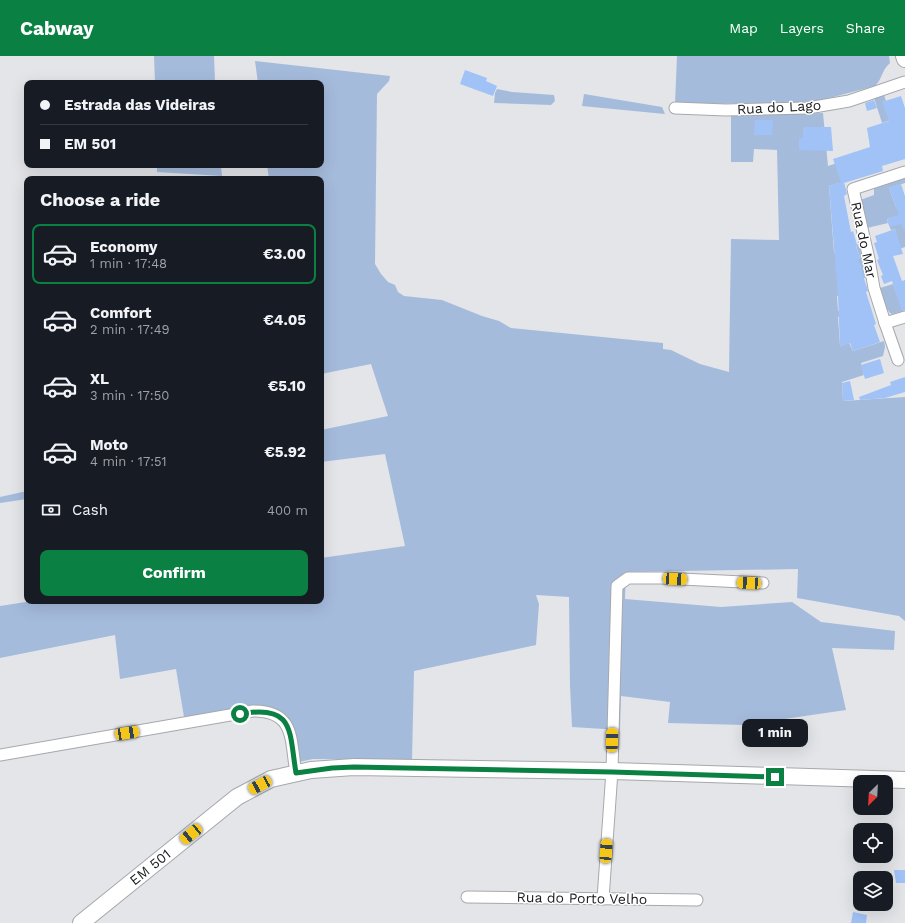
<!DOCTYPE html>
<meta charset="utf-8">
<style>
:root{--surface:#171b24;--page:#242831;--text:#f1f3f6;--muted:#9ea1a6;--line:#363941;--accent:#0b8043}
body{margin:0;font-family:"Work Sans",sans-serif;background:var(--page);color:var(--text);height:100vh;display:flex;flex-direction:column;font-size:15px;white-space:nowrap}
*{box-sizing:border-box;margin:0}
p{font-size:13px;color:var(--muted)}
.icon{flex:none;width:22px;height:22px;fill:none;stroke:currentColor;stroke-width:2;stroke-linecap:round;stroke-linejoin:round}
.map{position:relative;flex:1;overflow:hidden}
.details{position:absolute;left:24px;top:120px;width:300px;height:428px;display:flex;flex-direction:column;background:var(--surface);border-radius:8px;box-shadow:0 4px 16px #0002}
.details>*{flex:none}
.banner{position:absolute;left:24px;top:24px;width:300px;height:88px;border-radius:8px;box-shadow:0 4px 16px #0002;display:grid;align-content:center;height:88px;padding:0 16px;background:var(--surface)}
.needle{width:26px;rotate:204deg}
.controls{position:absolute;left:853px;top:719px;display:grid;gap:8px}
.controls a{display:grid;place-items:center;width:40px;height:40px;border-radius:8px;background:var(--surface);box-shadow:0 4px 16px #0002;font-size:20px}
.end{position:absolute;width:18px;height:18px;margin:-9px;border:5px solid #0b8043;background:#fff;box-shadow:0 0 0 2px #fff}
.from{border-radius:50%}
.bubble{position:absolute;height:28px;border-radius:8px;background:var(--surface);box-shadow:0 4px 16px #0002;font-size:13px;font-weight:700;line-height:28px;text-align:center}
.car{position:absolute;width:12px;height:24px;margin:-12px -6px;border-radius:5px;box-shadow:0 0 3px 1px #0007;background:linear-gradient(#f5c518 24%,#345 0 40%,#f5c518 0 76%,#345 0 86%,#f5c518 0)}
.banner b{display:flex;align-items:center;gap:14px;height:38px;font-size:15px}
.banner b+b{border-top:1px solid var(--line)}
.banner i{width:10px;height:10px;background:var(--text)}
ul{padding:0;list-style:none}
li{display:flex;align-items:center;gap:12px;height:60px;margin:0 8px 6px;padding:0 8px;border:2px solid transparent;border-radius:8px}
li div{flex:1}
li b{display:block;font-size:15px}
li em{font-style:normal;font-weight:700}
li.selected{border-color:var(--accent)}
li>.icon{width:36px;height:36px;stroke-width:1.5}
h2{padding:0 16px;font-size:18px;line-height:48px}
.pay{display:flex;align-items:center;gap:10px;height:44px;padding:0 16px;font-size:15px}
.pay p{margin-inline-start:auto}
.primary-button{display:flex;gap:8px;margin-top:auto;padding:8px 16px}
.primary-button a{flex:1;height:46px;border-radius:8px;background:var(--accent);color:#fff;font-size:16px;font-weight:700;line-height:46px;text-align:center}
header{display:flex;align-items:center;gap:24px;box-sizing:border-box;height:56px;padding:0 20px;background:var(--accent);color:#fff}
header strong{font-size:19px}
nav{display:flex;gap:22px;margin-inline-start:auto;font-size:14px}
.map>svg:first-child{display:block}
</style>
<header>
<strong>Cabway</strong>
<nav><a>Map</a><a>Layers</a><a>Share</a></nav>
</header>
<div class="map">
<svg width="905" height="867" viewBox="0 0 905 867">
<rect width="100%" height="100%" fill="#e3e5e9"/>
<g fill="#a5bbdc">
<polygon points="154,0 214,0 215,27 155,27"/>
<path d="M677,0H889L890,7C881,15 883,22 875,30L822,44L794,47L675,48Z"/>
<polygon points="255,5 390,20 389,25 377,38 375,208 381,218 388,226 395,229 398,236 404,240 442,244 482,260 499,265 511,272 663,287 663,293 671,294 700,308 729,316 731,183 779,184 777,94 754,93 753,106 731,106 731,57 777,58 823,57 828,110 846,104 842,128 844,127 846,135 842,136 839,127 829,130 834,196 847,207 860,202 856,189 859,188 866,222 863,222 860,209 843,238 837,240 838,255 842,254 844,259 838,261 840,290 849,287 853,295 884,285 885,291 883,300 861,307 864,319 842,326 843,345 905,341 905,565 899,560 797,542 798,513 626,516 625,543 721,551 792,546 821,566 895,575 894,594 832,592 846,654 744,669 668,667 670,646 621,640 620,674 572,671 570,630 569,541 536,539 539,548 536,589 414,615 412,704 313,703 294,707 287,669 266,655 185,667 176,613 120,623 115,579 0,602 0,550 32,545 321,545 321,502 405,490 385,398 321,406 321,374 388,360 371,308 321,318 321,123 269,123 267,109 321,109 321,27 258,27"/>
<polygon points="497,33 512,36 554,39 555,45 551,49 494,47 495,37"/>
<polygon points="584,38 662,51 665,58 582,50"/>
<polygon points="884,39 886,45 882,46 905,59 882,67 874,42"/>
<polygon points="157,109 221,109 222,120 157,116"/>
<polygon points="905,122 905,127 889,132 896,151 898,151 901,159 887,163 888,167 899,163 905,167 905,191 896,194 897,181 895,173 891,174 888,167 867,172 859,143 863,143 874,139 874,131"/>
<polygon points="893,228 903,255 892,258 890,257 887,253 880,232"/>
<polygon points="27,435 27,443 0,447 0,441"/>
</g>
<g fill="#a0c2f7">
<polygon points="465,14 487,22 486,25 497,30 493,40 460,28"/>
<polygon points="901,40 905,52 905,103 882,110 883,115 844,127 847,138 844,140 851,176 853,175 857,189 856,190 860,202 858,203 868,235 866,236 876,268 874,269 880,286 853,295 850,287 840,290 838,240 829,130 841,126 833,103 870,91 867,72 889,65 882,46"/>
<polygon points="874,44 877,52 867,55 865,47"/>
<polygon points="755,64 773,64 772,79 754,79"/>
<polygon points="803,71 831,71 833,95 799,94 799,82 803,82"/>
<polygon points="901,128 905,140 905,174 904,174 901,168 890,171 887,163 899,159 889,132"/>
<polygon points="895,173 903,198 893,200 902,225 905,224 905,254 902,255 892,225 884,228 881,220 883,219 877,204 879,203 874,187 877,186 875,180"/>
<polygon points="880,303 884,317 865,323 861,309"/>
<polygon points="905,321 905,336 885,342 860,344 859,341 891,329 890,326"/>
<polygon points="850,325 854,344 843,345 842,327"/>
<polygon points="894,814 905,814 905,827 896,827"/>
<polygon points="853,856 867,859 866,867 851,867"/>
</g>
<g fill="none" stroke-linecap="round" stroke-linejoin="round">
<defs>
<g id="street">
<polyline points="675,52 726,54 808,52 849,45 905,26"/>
<polyline points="905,116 853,133 869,203 874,232 885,267 905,261"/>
<polyline points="885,267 898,304"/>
<path d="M0,699L253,655C296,655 290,684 296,717"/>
<polyline points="467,841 697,844"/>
<polyline points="603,843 612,715 617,530 628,522 661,522 763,527"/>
</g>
<g id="secondary">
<polyline points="904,0 905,3"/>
<polyline points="81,867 237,741 271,723 311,714 354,711 612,715 905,724"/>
</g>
</defs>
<use href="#street" stroke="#a6a8ac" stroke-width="13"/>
<use href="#secondary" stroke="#a6a8ac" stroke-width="18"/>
<use href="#street" stroke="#fff" stroke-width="11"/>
<use href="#secondary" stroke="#fff" stroke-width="16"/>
</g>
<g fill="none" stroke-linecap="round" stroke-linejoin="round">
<path stroke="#0b8043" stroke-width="5" d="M240,658C295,648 289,675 296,717L332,712L354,711L612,716L775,721"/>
</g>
<g text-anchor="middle" stroke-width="3" stroke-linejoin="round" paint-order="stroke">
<g font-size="14" fill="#18191b" stroke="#fff">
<text transform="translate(779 51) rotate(-3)" y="5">Rua do Lago</text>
<text transform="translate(864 184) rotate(78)" y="5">Rua do Mar</text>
<text transform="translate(150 811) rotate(-39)" y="5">EM 501</text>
<text transform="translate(582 842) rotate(1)" y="5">Rua do Porto Velho</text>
</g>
</g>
</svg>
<div class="controls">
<a><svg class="needle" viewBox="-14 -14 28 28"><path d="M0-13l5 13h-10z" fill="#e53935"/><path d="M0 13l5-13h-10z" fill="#9ea1a6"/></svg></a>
<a><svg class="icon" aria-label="locate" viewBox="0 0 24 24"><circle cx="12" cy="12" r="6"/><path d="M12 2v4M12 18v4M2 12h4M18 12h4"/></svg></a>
<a><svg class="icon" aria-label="layers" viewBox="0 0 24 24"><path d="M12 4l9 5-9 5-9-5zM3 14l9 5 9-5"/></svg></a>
</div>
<i class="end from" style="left:240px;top:658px"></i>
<i class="end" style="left:775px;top:721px"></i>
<div class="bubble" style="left:742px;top:663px;width:66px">1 min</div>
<i class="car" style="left:675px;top:523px;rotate:93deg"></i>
<i class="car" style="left:749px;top:527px;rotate:273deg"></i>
<i class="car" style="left:127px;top:677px;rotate:81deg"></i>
<i class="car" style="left:612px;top:684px;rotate:1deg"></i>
<i class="car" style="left:260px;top:729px;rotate:242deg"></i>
<i class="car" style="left:191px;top:778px;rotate:231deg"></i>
<i class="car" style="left:606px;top:795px;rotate:4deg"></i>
<div class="banner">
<b><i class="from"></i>Estrada das Videiras</b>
<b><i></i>EM 501</b>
</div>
<section class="details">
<h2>Choose a ride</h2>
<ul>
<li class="selected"><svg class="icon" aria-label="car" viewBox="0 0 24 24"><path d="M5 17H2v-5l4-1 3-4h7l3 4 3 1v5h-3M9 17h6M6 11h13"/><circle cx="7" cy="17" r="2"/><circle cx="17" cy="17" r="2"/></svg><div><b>Economy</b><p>1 min · 17:48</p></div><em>€3.00</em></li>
<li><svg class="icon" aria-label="car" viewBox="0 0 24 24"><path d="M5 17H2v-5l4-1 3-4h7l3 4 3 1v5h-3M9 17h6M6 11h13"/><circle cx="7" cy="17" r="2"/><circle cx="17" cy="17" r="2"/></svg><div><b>Comfort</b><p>2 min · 17:49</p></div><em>€4.05</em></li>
<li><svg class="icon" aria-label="car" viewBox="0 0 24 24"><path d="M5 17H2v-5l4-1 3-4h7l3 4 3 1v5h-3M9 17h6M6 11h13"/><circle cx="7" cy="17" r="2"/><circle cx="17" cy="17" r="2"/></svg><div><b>XL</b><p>3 min · 17:50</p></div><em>€5.10</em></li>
<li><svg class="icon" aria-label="car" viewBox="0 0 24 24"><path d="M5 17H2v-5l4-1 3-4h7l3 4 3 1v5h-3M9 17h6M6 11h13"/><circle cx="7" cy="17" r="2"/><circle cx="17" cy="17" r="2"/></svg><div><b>Moto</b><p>4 min · 17:51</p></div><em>€5.92</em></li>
</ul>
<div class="pay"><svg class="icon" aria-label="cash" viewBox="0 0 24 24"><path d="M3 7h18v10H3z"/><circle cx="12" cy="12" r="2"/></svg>Cash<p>400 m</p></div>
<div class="primary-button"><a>Confirm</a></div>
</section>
</div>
